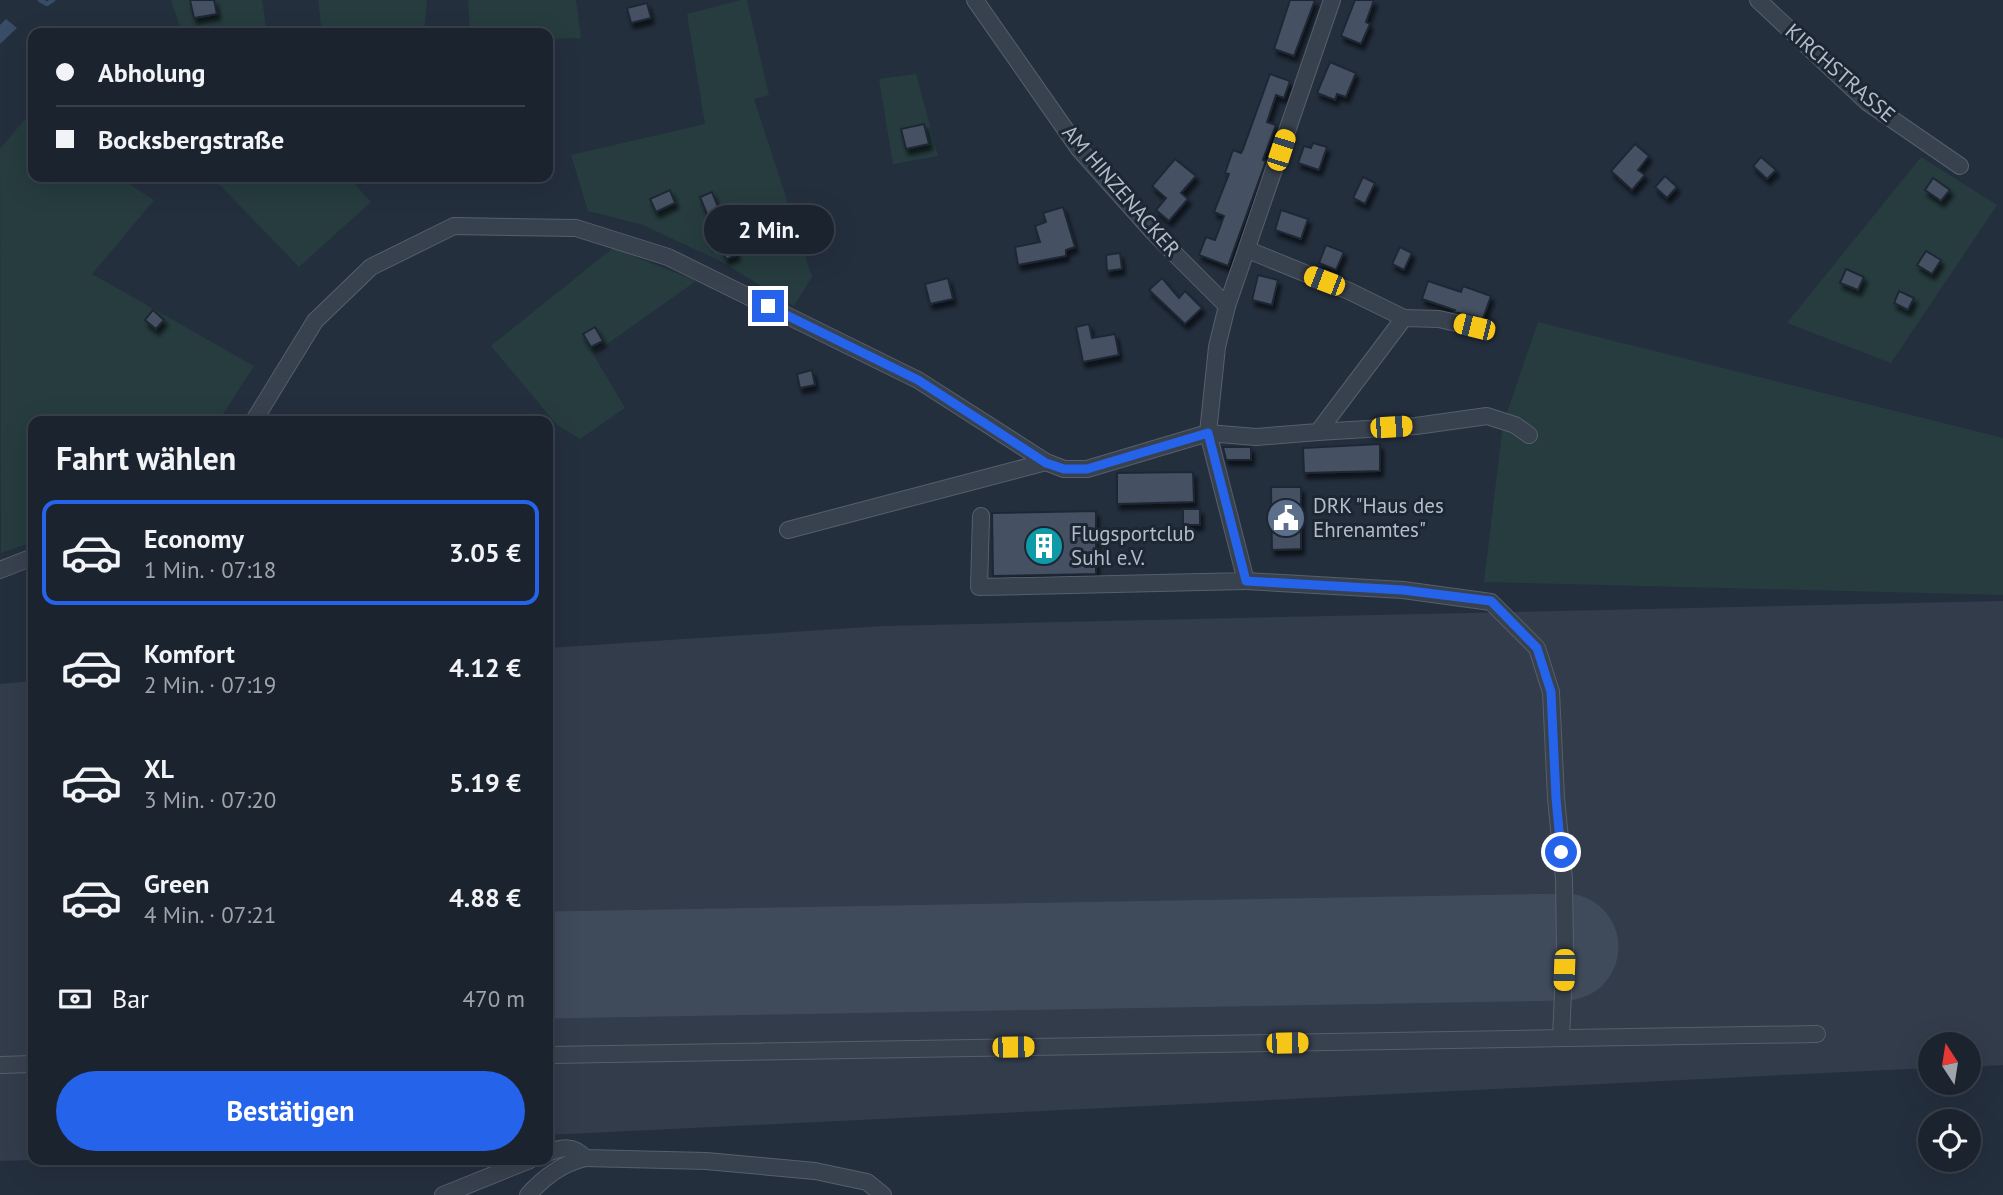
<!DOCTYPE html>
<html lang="de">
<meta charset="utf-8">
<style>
:root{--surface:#1b232e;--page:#282f3a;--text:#f1f3f6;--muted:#a0a4aa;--line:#39404a;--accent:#2563eb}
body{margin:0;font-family:"PT Sans",sans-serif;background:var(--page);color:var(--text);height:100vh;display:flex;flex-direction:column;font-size:26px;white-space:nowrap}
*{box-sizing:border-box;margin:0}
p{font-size:23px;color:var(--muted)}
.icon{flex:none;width:38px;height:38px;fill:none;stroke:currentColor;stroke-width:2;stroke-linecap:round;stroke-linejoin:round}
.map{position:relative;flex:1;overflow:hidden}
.details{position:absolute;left:28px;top:416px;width:525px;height:749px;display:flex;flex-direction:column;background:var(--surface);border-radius:14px;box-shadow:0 7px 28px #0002,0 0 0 2px var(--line)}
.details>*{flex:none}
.banner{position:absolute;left:28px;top:28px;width:525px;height:154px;border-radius:14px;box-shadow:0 7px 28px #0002,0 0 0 2px var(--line);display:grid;align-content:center;height:154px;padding:0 28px;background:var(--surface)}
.needle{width:46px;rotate:348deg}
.controls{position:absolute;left:1918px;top:1032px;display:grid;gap:14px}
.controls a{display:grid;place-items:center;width:63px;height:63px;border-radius:50%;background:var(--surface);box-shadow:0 7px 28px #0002,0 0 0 2px var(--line);font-size:35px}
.end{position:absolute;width:32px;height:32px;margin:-16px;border:9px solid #2563eb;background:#fff;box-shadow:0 0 0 4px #fff}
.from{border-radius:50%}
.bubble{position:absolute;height:49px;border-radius:24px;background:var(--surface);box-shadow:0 7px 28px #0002,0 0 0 2px var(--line);font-size:23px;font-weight:800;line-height:49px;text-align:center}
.car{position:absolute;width:21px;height:42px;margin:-21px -10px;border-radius:9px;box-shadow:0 0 5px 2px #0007;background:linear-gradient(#f5c518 24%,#345 0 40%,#f5c518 0 76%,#345 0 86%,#f5c518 0)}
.banner b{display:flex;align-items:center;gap:24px;height:66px;font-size:26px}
.banner b+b{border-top:2px solid var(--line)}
.banner i{width:18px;height:18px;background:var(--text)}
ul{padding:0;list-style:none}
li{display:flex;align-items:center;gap:21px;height:105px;margin:0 14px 10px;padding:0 14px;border:4px solid transparent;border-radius:14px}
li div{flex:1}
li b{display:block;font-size:26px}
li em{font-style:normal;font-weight:800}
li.current{border-color:var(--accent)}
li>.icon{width:63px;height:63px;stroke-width:1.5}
h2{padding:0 28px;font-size:32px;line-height:84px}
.pay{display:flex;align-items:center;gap:18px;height:77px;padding:0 28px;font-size:26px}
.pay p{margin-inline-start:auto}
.button{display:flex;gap:14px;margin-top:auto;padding:14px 28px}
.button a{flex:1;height:80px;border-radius:42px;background:var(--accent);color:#fff;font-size:28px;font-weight:800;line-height:80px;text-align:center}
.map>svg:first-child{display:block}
</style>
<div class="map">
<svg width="2003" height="1195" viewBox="0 0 2003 1195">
<defs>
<filter id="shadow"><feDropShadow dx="3" dy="5.5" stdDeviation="2" flood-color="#0009"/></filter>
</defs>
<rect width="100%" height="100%" fill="#242f3e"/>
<g fill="#323c4b">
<polygon points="2003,601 2003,1065 1969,1067 1969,1045 1930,1045 1930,1068 548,1135 548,648 883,626"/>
<polygon points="33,681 33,1160 0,1161 0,684"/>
</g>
<g fill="#263c3f">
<polygon points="171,0 262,0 267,33 182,33"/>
<polygon points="318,0 427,0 424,33 322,33"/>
<polygon points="468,0 576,0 581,38 548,39 548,33 470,33"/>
<polygon points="741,0 747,0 769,95 754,99 812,277 794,306 722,262 643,225 588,211 571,155 705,124 687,14"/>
<polygon points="916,74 938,156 893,164 879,79"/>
<polygon points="26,118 33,122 33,177 118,177 154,200 92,274 254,366 218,422 33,422 33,542 1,553 0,149"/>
<polygon points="1921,157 1997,205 1891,363 1787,323"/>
<polygon points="212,177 348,177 371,202 299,267"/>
<polygon points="613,248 696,281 593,354 625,408 580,439 557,425 491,346"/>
<polygon points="1538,322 2003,438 2003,595 1484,582 1503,424"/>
</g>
<polygon fill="#394c67" points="6,19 17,28 0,44 0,25"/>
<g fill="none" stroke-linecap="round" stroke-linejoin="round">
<polyline stroke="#394c67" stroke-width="4.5" points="40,0 47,4 53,0"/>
<polyline stroke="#3f4a5a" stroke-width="107" points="548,965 1565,947"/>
</g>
<g fill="#455162" stroke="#1f2835" stroke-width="2" filter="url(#shadow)">
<polygon points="190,0 214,0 217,14 194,18"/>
<polygon points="1290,0 1315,0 1294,56 1274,49"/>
<polygon points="1355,0 1374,0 1366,22 1370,24 1361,44 1341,36"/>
<polygon points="647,3 651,18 631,23 627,8"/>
<polygon points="1330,62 1356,73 1346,97 1337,94 1335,100 1317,93"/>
<polygon points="1270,74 1290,81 1284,98 1276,95 1267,122 1276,125 1263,160 1266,161 1228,266 1199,255 1206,237 1215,240 1224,216 1214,212 1229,174 1225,173 1233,150 1241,153 1243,149"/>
<polygon points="924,124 929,144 906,149 901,129"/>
<polygon points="1313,143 1327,147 1319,170 1298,163 1304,146 1311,148"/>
<polygon points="1635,144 1649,156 1638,170 1645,175 1632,190 1611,171"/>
<polygon points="1761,157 1776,170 1767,179 1753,166"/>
<polygon points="1175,159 1196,176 1181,193 1188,199 1169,221 1156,210 1166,198 1152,186"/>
<polygon points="1665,176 1677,187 1667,198 1655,187"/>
<polygon points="1363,177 1375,183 1365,204 1353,198"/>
<polygon points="1933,178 1950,190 1941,201 1925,190"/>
<polygon points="670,190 675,203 656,212 650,199"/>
<polygon points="712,192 737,255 726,259 718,240 710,243 704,230 712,226 700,197"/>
<polygon points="1063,207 1075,247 1066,250 1066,256 1018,265 1015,247 1040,242 1035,226 1046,222 1043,213"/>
<polygon points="1281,210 1308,219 1301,239 1275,230"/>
<polygon points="1326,245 1344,252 1336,270 1319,263"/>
<polygon points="1400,247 1412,253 1404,270 1392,264"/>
<polygon points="1926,251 1941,260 1932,274 1917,265"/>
<polygon points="1120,253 1122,269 1107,271 1106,255"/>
<polygon points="1846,269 1864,277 1858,290 1840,283"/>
<polygon points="1258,275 1278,280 1272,305 1252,300"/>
<polygon points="948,278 953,299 930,304 925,284"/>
<polygon points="1162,278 1179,298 1185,291 1202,308 1185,324 1149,290"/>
<polygon points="1428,281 1461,292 1463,286 1491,296 1482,321 1477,317 1454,312 1455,310 1422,299"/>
<polygon points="1899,291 1914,298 1908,310 1894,303"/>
<polygon points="153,310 164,320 156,329 145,320"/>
<polygon points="1089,324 1092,338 1115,334 1119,355 1083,362 1076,327"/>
<polygon points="595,327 603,341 591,347 583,334"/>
<polygon points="812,370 815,385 800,388 797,374"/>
<polygon points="1380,444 1380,471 1304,473 1303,448"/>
<polygon points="1223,447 1251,447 1251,460 1226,460"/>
<polygon points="1193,472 1194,502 1117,504 1117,473"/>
<polygon points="1271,487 1301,487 1301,549 1272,550"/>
<rect x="1183" y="509" width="17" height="16"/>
<polygon points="1096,511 1096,574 993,576 992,513"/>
</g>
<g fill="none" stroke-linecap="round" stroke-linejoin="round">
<defs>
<g id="minor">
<polyline points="975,0 1079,149 1154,233 1227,306"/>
<polyline points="1758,0 1867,102 1960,166"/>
<polyline points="1248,250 1349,291 1404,318"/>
<polyline points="253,422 315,321 371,267 454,226 576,228 668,257 918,380 1046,462 1064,469 1087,469 1208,433 1217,347 1227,306 1332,0"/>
<polyline points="1318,432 1416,426 1487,416 1515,425 1529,435"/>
<polyline points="981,516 979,587 1246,581 1208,433 1256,437 1318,432 1404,318 1439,319 1474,327"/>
<polyline points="788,530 1046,462"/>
<polyline points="0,570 33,557"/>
<polyline points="1246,581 1403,590 1491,602 1537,648 1551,692 1556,798 1564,879 1565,947 1561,1038"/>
<polyline points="548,1055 1817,1034"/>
<polyline points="0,1065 33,1064"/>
<path d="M548,1153C562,1147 574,1145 585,1158L706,1161L815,1171L867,1182L883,1195"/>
<polyline points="443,1195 530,1160"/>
<path d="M528,1195C544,1177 561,1164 585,1158"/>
</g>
</defs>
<use href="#minor" stroke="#565f6c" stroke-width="18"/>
<use href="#minor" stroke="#38414e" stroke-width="16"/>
</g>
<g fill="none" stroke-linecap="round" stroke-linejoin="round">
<polyline stroke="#2563eb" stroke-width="9" points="768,306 918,380 1046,463 1064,469 1087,469 1208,433 1246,581 1403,590 1491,601 1537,648 1551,692 1556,798 1561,852"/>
</g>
<defs>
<symbol id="civic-disc" viewBox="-11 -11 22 22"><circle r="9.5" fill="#5c6f8a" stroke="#1d2633"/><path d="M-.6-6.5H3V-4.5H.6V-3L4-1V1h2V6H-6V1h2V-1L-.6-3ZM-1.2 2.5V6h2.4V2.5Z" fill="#fff"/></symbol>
<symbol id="building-disc" viewBox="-11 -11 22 22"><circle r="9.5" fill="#0f9aa8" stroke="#1d2633"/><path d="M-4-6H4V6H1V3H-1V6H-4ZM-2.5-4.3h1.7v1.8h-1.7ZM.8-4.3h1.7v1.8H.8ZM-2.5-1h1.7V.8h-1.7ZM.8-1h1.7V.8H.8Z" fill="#fff"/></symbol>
</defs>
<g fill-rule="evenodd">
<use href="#civic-disc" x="1264" y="496" width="44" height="44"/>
<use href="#building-disc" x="1022" y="524" width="44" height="44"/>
</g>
<g text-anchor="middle" stroke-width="6" stroke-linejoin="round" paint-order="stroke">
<g font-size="21" fill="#b4bcc9" stroke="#1d2633">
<text transform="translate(1840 73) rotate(41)" y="7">KIRCHSTRASSE</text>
<text transform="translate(1121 191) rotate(49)" y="7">AM HINZENACKER</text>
</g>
<g font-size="21" fill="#b4bcc9" stroke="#1d2633" text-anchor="start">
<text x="1313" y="513">DRK "Haus des<tspan x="1313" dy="24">Ehrenamtes"</tspan></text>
<text x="1071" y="541">Flugsportclub<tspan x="1071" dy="24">Suhl e.V.</tspan></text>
</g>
</g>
</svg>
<div class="controls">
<a><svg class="needle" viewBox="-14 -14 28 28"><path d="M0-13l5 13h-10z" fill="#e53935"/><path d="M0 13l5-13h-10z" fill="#a0a4aa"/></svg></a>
<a><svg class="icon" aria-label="locate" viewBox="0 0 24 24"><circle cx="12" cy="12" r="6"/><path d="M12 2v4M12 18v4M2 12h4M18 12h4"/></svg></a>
</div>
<i class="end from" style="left:1561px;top:852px"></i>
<i class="end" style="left:768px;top:306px"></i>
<div class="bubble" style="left:704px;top:205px;width:130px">2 Min.</div>
<i class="car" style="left:1281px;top:150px;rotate:18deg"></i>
<i class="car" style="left:1324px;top:281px;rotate:291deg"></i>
<i class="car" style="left:1474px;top:327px;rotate:284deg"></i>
<i class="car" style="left:1391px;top:427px;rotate:86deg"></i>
<i class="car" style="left:1564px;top:970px;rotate:182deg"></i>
<i class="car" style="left:1287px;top:1043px;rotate:89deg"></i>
<i class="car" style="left:1013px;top:1047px;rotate:89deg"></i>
<div class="banner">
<b><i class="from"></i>Abholung</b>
<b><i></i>Bocksbergstraße</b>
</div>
<section class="details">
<h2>Fahrt wählen</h2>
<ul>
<li class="current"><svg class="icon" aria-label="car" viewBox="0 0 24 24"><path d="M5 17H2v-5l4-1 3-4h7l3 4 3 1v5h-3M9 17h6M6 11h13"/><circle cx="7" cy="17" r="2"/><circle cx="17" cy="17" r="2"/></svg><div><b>Economy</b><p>1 Min. · 07:18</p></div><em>3.05 €</em></li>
<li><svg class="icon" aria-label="car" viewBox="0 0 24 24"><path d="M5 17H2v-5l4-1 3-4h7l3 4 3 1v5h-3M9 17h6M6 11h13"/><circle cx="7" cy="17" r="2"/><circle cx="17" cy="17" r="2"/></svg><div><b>Komfort</b><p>2 Min. · 07:19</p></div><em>4.12 €</em></li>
<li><svg class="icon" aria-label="car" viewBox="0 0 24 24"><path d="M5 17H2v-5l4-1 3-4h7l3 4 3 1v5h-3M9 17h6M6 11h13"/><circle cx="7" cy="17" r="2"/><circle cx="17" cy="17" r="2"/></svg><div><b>XL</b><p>3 Min. · 07:20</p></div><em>5.19 €</em></li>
<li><svg class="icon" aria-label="car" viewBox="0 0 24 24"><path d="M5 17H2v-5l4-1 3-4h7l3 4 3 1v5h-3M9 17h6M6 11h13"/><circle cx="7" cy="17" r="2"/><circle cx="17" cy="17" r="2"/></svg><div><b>Green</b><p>4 Min. · 07:21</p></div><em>4.88 €</em></li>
</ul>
<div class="pay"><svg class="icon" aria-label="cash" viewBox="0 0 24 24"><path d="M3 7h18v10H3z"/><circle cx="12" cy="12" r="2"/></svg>Bar<p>470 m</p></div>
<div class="button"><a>Bestätigen</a></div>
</section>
</div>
